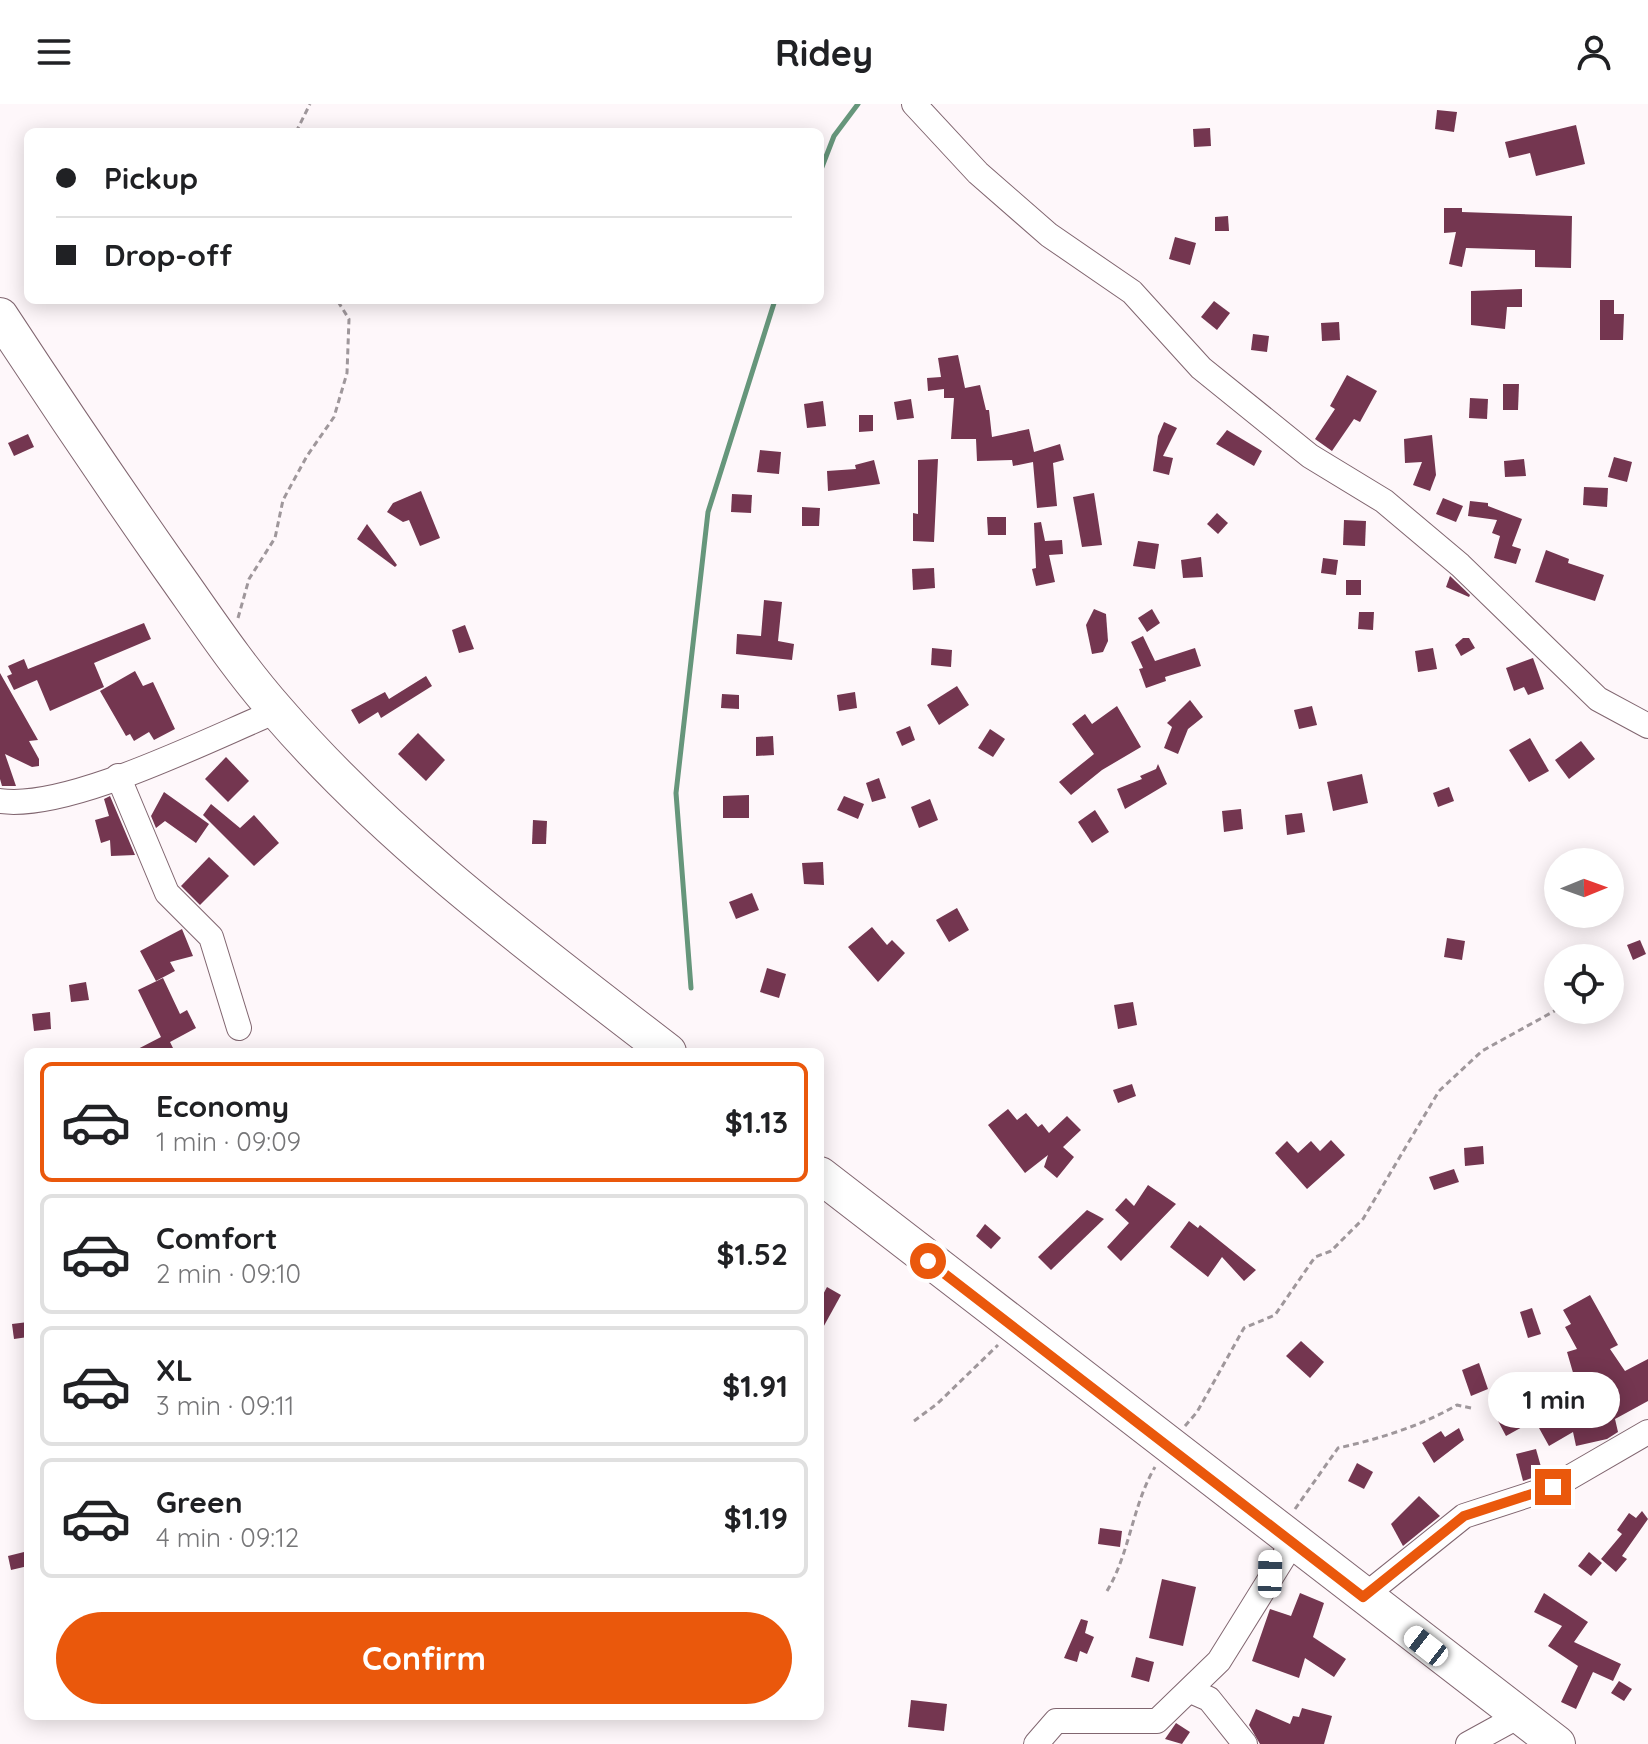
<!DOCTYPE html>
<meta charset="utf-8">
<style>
:root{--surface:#fff;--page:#f6f6f6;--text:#202124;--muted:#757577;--line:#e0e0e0;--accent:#ea580c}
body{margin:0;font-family:Quicksand,sans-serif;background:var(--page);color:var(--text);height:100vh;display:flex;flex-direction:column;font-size:30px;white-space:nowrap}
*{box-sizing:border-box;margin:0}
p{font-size:26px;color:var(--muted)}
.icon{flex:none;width:44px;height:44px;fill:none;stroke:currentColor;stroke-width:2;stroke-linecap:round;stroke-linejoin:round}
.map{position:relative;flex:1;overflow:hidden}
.details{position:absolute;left:24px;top:944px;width:800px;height:672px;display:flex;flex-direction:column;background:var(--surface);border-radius:12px;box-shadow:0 4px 20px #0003}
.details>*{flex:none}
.banner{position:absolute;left:24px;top:24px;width:800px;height:176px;border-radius:12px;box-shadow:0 4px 20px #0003;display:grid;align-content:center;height:176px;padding:0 32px;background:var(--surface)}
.needle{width:52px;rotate:89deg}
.tools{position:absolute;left:1544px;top:744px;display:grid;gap:16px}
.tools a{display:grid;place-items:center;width:80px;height:80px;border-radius:50%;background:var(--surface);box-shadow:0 4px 20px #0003;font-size:40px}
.end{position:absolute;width:36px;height:36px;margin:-18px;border:10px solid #ea580c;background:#fff;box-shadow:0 0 0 4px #fff}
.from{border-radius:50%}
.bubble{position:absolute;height:56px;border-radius:28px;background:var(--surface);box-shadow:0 4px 20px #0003;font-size:26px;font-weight:700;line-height:56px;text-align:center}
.car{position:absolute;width:24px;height:48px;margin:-24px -12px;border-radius:10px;box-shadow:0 0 6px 2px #0007;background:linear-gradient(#fff 24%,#345 0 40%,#fff 0 76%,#345 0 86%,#fff 0)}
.banner b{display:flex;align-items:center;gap:28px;height:76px;font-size:30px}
.banner b+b{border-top:2px solid var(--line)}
.banner i{width:20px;height:20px;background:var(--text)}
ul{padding:14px 0 0;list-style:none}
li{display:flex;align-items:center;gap:24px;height:120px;margin:0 16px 12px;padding:0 16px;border:4px solid var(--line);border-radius:12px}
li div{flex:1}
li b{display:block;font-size:30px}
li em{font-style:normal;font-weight:700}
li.on{border-color:var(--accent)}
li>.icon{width:72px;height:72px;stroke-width:1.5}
.primary-button{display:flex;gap:16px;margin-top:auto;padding:16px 32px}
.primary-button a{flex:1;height:92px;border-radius:48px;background:var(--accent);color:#fff;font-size:32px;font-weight:700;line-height:92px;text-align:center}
header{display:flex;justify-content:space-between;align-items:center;height:104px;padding:0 32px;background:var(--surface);font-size:36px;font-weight:700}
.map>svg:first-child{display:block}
</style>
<header><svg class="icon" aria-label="menu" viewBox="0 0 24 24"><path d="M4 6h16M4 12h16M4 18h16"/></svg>Ridey<svg class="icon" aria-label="person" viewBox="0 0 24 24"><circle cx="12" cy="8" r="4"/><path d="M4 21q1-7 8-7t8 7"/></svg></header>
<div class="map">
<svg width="1648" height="1640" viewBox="0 0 1648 1640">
<rect width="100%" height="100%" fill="#fef7fa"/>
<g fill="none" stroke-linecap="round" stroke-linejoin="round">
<g stroke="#66967b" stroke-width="5">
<polyline points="820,68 834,32 858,0"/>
<polyline points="691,884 676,689 708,408 775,196"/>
</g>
</g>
<g fill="#743650">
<polygon points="1437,6 1457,8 1454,28 1435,25"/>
<polygon points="1576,21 1585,60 1536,72 1530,49 1509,54 1505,38"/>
<polygon points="1210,24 1211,42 1194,43 1193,25"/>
<polygon points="1444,104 1462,104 1462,108 1572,112 1571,164 1535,163 1535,146 1466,144 1462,163 1449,160 1456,128 1444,129"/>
<polygon points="1228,112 1229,127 1215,127 1215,113"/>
<polygon points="1175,133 1196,139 1190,161 1169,155"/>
<polygon points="1522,185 1522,203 1507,203 1505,225 1471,221 1471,187"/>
<polygon points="1600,196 1614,196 1614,210 1624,210 1623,236 1600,236"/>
<polygon points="1214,197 1230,209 1217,226 1201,213"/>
<polygon points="1339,218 1340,236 1322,237 1321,219"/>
<polygon points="1253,230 1269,232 1267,248 1251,246"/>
<polygon points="958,251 965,284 980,281 986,306 989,306 992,333 1029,325 1034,348 1060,340 1064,356 1053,359 1057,402 1037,404 1033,358 1013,362 1012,356 977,357 976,335 951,335 954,294 944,294 944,285 928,287 927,274 941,273 938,254"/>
<polygon points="1347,271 1377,287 1360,318 1354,315 1332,347 1315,335 1335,305 1330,302"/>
<polygon points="1503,280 1519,280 1518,306 1503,306"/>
<polygon points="1470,294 1488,295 1487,315 1469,314"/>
<polygon points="911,295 914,314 897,316 894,298"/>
<polygon points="823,297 826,322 807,324 804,300"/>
<polygon points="859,311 873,311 873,327 859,328"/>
<polygon points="1164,318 1177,324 1163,352 1173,354 1169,371 1153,367 1158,332"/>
<polygon points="1227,326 1262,347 1254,362 1216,340"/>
<polygon points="28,330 34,343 14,352 8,339"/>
<polygon points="1432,331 1436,371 1430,387 1413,381 1422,358 1405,359 1404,335"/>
<polygon points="760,346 781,348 779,370 757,368"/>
<polygon points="1614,353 1632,358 1627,378 1608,373"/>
<polygon points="938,355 934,438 913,437 913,409 918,410 918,356"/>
<polygon points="1524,355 1526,372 1505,373 1504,357"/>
<polygon points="874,356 880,380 828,387 827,367 856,365 855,361"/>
<polygon points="1584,383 1608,384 1607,403 1583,401"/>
<polygon points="421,387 440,434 420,442 409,416 403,418 387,408 393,399"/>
<polygon points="1094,389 1102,441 1082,443 1073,393"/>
<polygon points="732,390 752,391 751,409 731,408"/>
<polygon points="1443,394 1463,402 1456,418 1436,410"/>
<polygon points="1470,397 1488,399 1488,402 1522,415 1512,442 1521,445 1516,460 1494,454 1500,432 1492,429 1497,416 1468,412"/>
<polygon points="802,403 820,404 819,422 802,422"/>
<polygon points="1217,409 1228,419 1218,430 1207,420"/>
<polygon points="987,413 1006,413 1006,431 988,431"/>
<polygon points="1344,416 1366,417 1365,442 1343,441"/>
<polygon points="1041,418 1045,437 1062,436 1063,450 1049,451 1055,478 1036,482 1032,465 1036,464 1034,419"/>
<polygon points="367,420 397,461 395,463 357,435"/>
<polygon points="1138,437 1159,440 1155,465 1133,462"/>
<polygon points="1546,446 1569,455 1568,459 1604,471 1595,497 1535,478"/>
<polygon points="1201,453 1203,473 1183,474 1181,456"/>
<polygon points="1323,454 1338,456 1336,471 1321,469"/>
<polygon points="934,464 935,484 913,486 912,465"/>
<polygon points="1450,472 1470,491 1469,493 1446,483"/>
<rect x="1346" y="476" width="15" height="15"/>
<polygon points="764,496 782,498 778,537 794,540 792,556 736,550 737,530 761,532"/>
<polygon points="1094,505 1106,510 1108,537 1103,548 1092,550 1086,521"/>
<polygon points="1152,505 1160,519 1147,528 1138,514"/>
<polygon points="1359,508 1374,508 1373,526 1358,525"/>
<polygon points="144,519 151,535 94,559 104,583 50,607 37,576 14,586 7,572 12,570 8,562 24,555 28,565"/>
<polygon points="465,521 474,545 459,549 452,526"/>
<polygon points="1143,532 1155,557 1195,544 1201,562 1165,573 1166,577 1146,584 1139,565 1143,564 1131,538"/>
<polygon points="1463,534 1469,534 1475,544 1461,552 1455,541"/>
<polygon points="932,544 952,546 951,563 931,561"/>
<polygon points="1433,544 1437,565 1418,568 1415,547"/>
<polygon points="1533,554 1544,585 1528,591 1524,583 1514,587 1506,564"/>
<polygon points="135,567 143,582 153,578 175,625 154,636 149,628 134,637 130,630 126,632 100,587"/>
<polygon points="0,569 38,636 29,637 39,655 39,662 32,663 5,650 16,682 2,682 0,675"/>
<polygon points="426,572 432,582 381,614 378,608 359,620 351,606 385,588 389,595"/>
<polygon points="957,582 969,601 939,621 927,601"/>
<polygon points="855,588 857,604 839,607 837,591"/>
<polygon points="722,590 739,591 739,605 721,604"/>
<polygon points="1190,596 1203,613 1188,625 1178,650 1164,644 1172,623 1167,619"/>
<polygon points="1117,602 1141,643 1102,666 1071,691 1059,678 1094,650 1072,620 1085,610 1092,620"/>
<polygon points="1312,602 1317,621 1299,625 1294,606"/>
<polygon points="910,622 915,636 902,642 896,628"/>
<polygon points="990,625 1005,635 993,653 978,644"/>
<polygon points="418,629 445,656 426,677 398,650"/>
<polygon points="773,632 774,651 756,652 756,633"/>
<polygon points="1530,634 1549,667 1529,678 1509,646"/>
<polygon points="1581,637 1595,655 1569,675 1555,656"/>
<polygon points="226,653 249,677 228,698 205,675"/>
<polygon points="1158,660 1167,680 1125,705 1117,685 1142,675 1140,672 1156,665"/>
<polygon points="1362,670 1368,699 1333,707 1327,678"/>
<polygon points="879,674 886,694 872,698 866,679"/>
<polygon points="1449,683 1454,697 1438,703 1433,689"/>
<polygon points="164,688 209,720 196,739 165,717 156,724 151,712"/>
<polygon points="749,691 749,714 723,714 723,692"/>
<polygon points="110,692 135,751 111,752 110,736 101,739 95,716 109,712 104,695"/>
<polygon points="844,692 864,700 858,715 837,706"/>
<polygon points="930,695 938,716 919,724 911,703"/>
<polygon points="211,700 240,724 254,711 279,739 254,762 203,711"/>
<polygon points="1241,705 1243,725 1224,728 1222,707"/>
<polygon points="1095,706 1109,728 1092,739 1078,718"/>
<polygon points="1302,709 1305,728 1287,731 1285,711"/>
<polygon points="533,716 547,717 546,740 532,740"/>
<polygon points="209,753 229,772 200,801 181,782"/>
<polygon points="823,758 824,781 804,780 802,759"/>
<polygon points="752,789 759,806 736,815 729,798"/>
<polygon points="957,804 969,826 949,838 936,816"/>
<polygon points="872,823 887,841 892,836 905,849 878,878 848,843"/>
<polygon points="182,825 193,852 170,858 175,867 156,877 140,847"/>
<polygon points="1447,834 1465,837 1462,856 1444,853"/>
<polygon points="1640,836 1646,850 1633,856 1627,841"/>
<polygon points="767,864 786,870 779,894 760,888"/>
<polygon points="163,874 180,910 187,906 196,924 170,938 175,948 132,948 161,933 138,886"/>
<polygon points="86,878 89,896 71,898 69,881"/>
<polygon points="1133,898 1137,921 1118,925 1114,901"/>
<polygon points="50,908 51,925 34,927 32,910"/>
<polygon points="1132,980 1136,992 1118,999 1113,986"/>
<polygon points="1008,1005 1017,1016 1026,1009 1038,1023 1042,1020 1049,1029 1067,1012 1081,1026 1063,1043 1074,1053 1057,1074 1044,1063 1048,1051 1025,1069 988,1021"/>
<polygon points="1331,1036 1345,1051 1307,1085 1275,1049 1287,1037 1298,1049 1311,1037 1320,1047"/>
<polygon points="1483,1042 1484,1060 1465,1062 1464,1044"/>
<polygon points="1454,1065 1459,1078 1434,1086 1429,1073"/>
<polygon points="1148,1081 1176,1100 1121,1157 1107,1143 1129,1119 1115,1106 1126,1094 1134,1102"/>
<polygon points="1087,1106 1104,1115 1051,1166 1038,1153"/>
<polygon points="1189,1117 1198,1124 1200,1121 1256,1166 1244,1177 1222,1153 1208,1173 1170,1143"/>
<polygon points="985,1120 1001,1134 991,1145 976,1132"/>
<polygon points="827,1183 841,1191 820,1229 820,1196"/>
<polygon points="1590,1191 1618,1241 1610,1245 1625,1267 1648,1255 1648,1297 1615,1315 1618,1328 1607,1335 1576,1342 1573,1328 1549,1342 1539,1324 1583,1303 1567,1248 1577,1245 1565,1223 1571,1220 1563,1206"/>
<polygon points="1532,1204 1541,1230 1528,1234 1520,1208"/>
<polygon points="28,1218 28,1233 14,1235 12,1220"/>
<polygon points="1301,1237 1324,1258 1310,1274 1286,1252"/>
<polygon points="1479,1259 1488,1285 1471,1292 1462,1266"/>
<polygon points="1516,1306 1524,1322 1506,1332 1498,1317"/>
<polygon points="1459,1324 1464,1336 1434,1359 1422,1339 1441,1327 1445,1333"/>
<polygon points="1536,1345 1543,1370 1523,1377 1516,1350"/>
<polygon points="1357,1359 1373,1368 1364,1385 1348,1377"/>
<polygon points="1419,1392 1440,1412 1403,1442 1391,1420"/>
<polygon points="1642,1407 1648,1415 1622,1452 1627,1455 1616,1468 1601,1455 1622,1430 1617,1426 1629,1409 1636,1414"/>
<polygon points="1100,1424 1122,1427 1120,1443 1098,1440"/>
<polygon points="28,1447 28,1462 11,1466 8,1452"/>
<polygon points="1589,1448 1602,1459 1591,1472 1578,1462"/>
<polygon points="1162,1475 1196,1483 1183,1542 1149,1534"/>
<polygon points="1300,1489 1324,1499 1313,1533 1346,1555 1334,1573 1305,1554 1299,1574 1252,1557 1270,1505 1291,1512"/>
<polygon points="1544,1489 1588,1518 1574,1538 1621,1560 1613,1577 1593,1568 1576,1605 1561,1598 1578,1562 1548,1542 1562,1522 1534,1508"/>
<polygon points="1081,1515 1088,1517 1085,1529 1094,1533 1087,1550 1080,1547 1077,1558 1064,1554"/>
<polygon points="1136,1553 1154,1558 1149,1578 1131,1573"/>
<polygon points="1619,1577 1632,1585 1624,1597 1611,1589"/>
<polygon points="911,1596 947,1600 944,1627 908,1623"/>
<polygon points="1302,1604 1332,1612 1324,1640 1260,1640 1249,1621 1256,1605 1290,1620 1293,1612 1299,1613"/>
<polygon points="1176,1619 1190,1628 1182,1640 1165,1635"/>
</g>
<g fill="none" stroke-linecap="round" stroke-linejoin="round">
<defs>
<g id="minor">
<polyline points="914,0 978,69 1049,131 1132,188 1201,264 1310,352 1384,397 1460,461 1598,595 1648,622"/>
<polyline points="118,672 167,789 211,833 239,924"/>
<path d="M0,697C68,707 209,635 277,607"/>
<polyline points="1363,1493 1464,1412 1553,1383 1648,1328"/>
<polyline points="1191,1587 1209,1595 1245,1640"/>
<polyline points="1036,1640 1056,1617 1157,1617 1219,1557 1293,1438"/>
<polyline points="1468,1640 1519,1612"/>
</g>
<g id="highway">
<path d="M0,212C55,296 111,379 169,462C204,511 237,562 277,607C391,739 531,842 668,948"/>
<polyline points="820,1071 1557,1640"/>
</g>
</defs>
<use href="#minor" stroke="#816670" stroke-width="26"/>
<use href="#highway" stroke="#816670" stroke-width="38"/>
<g stroke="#9f979b" stroke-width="3" stroke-dasharray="6 4" stroke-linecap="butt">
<polyline points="296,28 310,0"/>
<polyline points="238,514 249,475 275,434 283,396 307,352 334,313 347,269 349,215 337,196"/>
<polyline points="914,1317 937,1300 998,1241"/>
<polyline points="1185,1322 1197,1308 1244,1224 1275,1211 1315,1153 1331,1147 1363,1115 1439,987 1482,947 1558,905"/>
<path d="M1295,1405L1338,1344C1379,1335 1421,1322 1457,1301L1471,1304"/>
<path d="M1107,1487C1130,1449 1132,1402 1155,1363"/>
</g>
<use href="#minor" stroke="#fff" stroke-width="24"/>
<use href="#highway" stroke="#fff" stroke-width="36"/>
</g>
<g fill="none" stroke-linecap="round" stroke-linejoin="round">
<polyline stroke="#ea580c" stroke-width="10" points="928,1157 1363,1493 1464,1412 1553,1383"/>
</g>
</svg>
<div class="tools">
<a><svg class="needle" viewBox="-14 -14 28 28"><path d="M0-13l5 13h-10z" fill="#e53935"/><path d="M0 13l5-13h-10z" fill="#757577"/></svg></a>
<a><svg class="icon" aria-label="locate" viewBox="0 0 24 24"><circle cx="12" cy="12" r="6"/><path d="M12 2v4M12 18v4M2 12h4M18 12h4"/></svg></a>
</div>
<i class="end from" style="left:928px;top:1157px"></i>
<i class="end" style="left:1553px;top:1383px"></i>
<div class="bubble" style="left:1488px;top:1268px;width:132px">1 min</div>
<i class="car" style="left:1270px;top:1470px;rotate:1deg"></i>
<i class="car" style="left:1426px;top:1542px;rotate:308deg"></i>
<div class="banner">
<b><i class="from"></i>Pickup</b>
<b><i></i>Drop-off</b>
</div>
<section class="details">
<ul>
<li class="on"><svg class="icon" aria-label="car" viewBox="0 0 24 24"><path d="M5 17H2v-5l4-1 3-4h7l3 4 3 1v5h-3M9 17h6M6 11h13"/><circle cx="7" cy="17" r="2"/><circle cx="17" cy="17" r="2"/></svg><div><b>Economy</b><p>1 min · 09:09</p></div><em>$1.13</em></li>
<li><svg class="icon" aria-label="car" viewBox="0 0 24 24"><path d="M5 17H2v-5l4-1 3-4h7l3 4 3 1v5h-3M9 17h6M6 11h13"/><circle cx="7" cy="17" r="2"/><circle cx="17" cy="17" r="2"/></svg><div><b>Comfort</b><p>2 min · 09:10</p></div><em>$1.52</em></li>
<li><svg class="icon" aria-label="car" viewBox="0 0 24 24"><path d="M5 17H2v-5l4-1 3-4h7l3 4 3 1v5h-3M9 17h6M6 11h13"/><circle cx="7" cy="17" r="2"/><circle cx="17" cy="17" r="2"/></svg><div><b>XL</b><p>3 min · 09:11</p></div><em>$1.91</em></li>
<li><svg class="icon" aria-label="car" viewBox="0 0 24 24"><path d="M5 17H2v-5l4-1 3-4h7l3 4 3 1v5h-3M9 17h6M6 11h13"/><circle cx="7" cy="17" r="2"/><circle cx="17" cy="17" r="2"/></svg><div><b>Green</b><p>4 min · 09:12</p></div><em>$1.19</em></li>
</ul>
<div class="primary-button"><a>Confirm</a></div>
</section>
</div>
